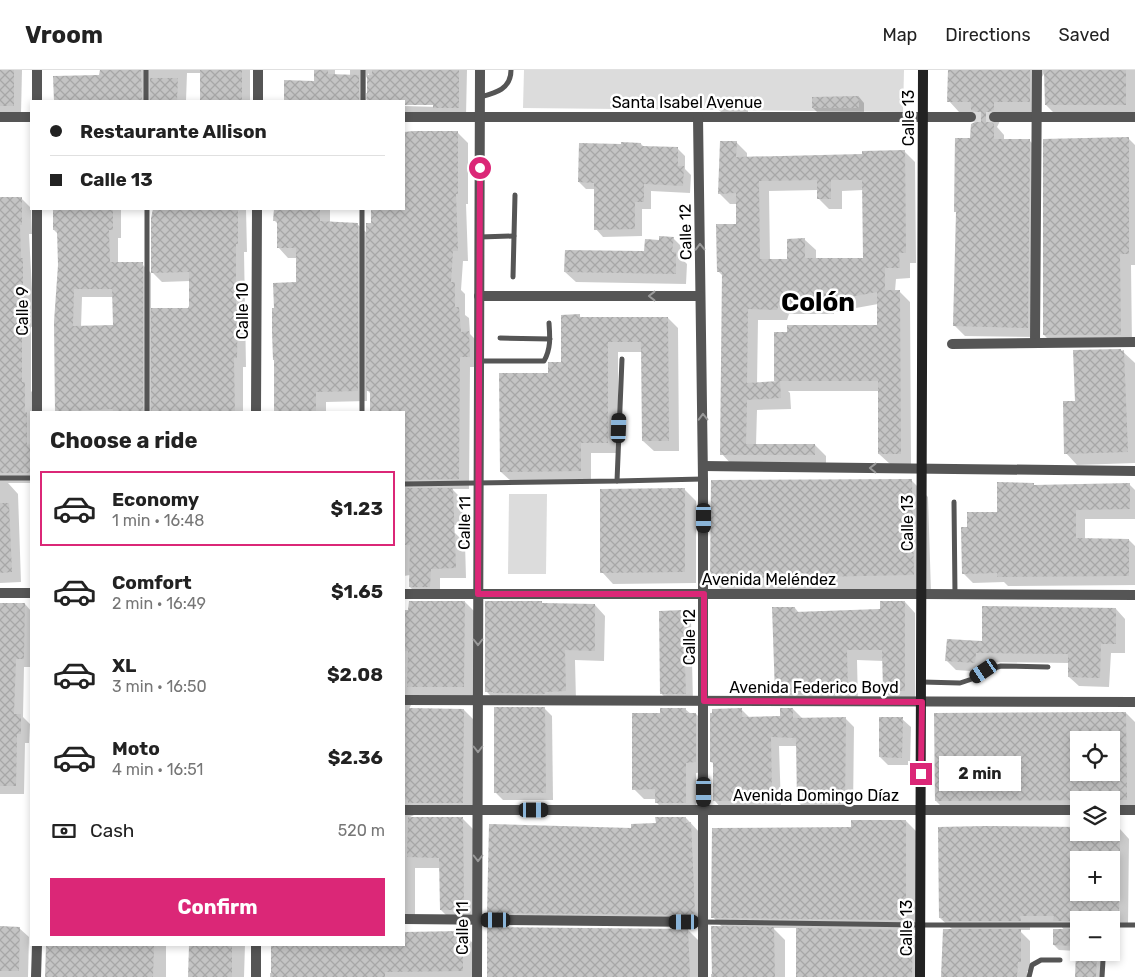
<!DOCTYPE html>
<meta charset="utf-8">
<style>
:root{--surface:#fff;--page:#f2f2f2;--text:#222;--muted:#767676;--line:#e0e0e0;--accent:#db2777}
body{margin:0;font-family:Rubik,sans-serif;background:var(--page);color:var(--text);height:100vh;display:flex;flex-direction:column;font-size:19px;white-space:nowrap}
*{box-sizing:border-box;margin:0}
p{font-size:16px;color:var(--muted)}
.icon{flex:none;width:28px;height:28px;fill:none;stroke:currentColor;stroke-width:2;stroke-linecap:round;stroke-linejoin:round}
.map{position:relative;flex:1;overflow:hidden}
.details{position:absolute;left:30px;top:341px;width:375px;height:535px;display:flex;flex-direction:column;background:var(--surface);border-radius:0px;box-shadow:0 2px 8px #0003}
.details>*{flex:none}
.guide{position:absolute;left:30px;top:30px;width:375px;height:110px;border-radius:0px;box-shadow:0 2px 8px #0003;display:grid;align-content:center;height:110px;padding:0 20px;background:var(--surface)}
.tools{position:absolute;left:1070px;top:661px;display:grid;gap:10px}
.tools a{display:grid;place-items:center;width:50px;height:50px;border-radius:0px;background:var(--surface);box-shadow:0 2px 8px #0003;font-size:25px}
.end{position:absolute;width:22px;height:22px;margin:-11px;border:6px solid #db2777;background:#fff;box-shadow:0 0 0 2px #fff}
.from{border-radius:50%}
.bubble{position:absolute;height:35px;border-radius:0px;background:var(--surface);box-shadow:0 2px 8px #0003;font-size:16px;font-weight:700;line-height:35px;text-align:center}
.car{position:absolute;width:15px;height:30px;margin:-15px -8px;border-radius:6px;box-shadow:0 0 4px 1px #0007;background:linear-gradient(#222 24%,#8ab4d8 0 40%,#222 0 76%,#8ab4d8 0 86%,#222 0)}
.guide b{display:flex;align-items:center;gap:18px;height:48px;font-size:19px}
.guide b+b{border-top:1px solid var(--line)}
.guide i{width:12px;height:12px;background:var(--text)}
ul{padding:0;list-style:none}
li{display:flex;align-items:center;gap:15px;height:75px;margin:0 10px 8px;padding:0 10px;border:2px solid transparent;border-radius:0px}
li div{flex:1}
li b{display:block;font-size:19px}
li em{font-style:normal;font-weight:700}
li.current{border-color:var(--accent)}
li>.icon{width:45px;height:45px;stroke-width:1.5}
h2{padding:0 20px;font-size:22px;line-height:60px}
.pay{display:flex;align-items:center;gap:12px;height:55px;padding:0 20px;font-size:19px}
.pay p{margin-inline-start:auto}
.action{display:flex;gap:10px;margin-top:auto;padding:10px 20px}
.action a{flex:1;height:58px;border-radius:0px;background:var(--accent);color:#fff;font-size:20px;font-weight:700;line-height:58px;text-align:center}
header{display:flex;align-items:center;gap:30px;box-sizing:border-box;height:70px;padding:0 25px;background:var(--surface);border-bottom:1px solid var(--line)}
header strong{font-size:24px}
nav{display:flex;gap:28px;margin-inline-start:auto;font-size:18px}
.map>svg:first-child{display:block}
</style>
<header>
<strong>Vroom</strong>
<nav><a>Map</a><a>Directions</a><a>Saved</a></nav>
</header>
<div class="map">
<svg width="1135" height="907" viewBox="0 0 1135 907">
<defs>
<pattern id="building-cross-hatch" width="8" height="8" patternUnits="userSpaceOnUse" patternTransform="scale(1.25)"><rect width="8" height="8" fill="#c4c4c4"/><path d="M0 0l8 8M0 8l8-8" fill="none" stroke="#a7a7a7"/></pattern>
</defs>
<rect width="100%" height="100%" fill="#fff"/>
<g fill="#dcdcdc">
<polygon points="524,0 904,0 903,42 523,38"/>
<polygon points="509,424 547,424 546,504 508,504"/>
</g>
<g fill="#0003" fill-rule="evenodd">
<polygon points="0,0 22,0 21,44 0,43"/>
<polygon points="101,0 250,0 250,31 201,31 201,3 187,3 186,31 55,31 55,7 101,6"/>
<path d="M315,0H335V5L350,6V0H467L466,46L439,43L404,42V36L439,37V34L404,33V31H368L366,29V31H285L286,11L315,12ZM369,3L368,23H366V8Z"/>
<polygon points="949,0 1135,0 1135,45 1056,45 1046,35 1045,2 1040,10 1040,42 1004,42 1004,50 1000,51 997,57 1004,65 1004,70 1029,70 1039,80 1038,267 965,266 955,256 972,70 976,54 979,48 974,42 959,42 949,31"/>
<polygon points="859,27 864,33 864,43 818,43 813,38"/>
<polygon points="743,32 748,38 748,45 724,45 719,40"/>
<polygon points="458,63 468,73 468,134 466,134 468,191 463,191 461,220 465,224 465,245 469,248 470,264 479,273 480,297 470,297 469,419 452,419 462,429 463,455 404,453 404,342 371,342 371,324 367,320 367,331 326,332 326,342 276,342 275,291 297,213 297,188 288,188 278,177 278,154 274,150 275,139 330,139 330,152 357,154 368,164 372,155 372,139 404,139 404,64"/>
<polygon points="1128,68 1135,75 1135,195 1131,195 1132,276 1055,276 1044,265"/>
<path d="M736,72L747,83V88L863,86L904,81L915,92L916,193H910V208L896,209L895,221H899L910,232L911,394H890L879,384V321H788L790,323L791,339L757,340L756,375H815L826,386V395H732L722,384L723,206L718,201L738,155V134H730L719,123ZM818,120V128L829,139H842V121L863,120L864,190H816V180L805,170L788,190H770L769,121ZM878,234L879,256L775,311L777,313L757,314L758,250H787L789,244H834V242Z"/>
<polygon points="641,74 644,77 678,79 685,86 685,99 691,105 690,123 651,121 651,139 642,139 642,166 603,167 596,159 595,119 586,119 579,112"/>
<polygon points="0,128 21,128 31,138 32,164 29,164 34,256 31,257 31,321 34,324 34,342 31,342 31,413 8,413 18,424 21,512 0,513"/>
<path d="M54,139H121V168H118V193L142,194L151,203V239H189L190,211L162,212L153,203V139H246L247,182H244L246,297H243V342H57L55,252L59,195L58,164L54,160ZM82,227H113L114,257H81Z"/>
<polygon points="673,168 684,179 683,190 687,194 686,214 576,212 565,202 646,182 660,171"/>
<polygon points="579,246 582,248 668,248 678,258 679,381 654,381 643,371 643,282 618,282 618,383 591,383 591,411 512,412 501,402 549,304 562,293"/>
<polygon points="1121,280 1135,293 1135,393 1077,395 1066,383 1076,332"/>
<polygon points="911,410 928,427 931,522 728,526 711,509"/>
<polygon points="1033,414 1035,416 1129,414 1135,420 1135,449 1085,449 1085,469 1129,470 1135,476 1135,515 1008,516 1004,512 973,513 963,503 968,458 998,443"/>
<polygon points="684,419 696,431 696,513 613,514 602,502"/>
<polygon points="455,463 465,473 466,508 440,508 440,527 420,527 410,517 410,505 404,506 404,465"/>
<polygon points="465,532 476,543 475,628 414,634 411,635 409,639 464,640 475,651 474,744 416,744 408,748 463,749 474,760 475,850 452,851 441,840 440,798 415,798 415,852 404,852 404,541"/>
<polygon points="541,532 544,534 595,535 605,546 604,591 575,590 576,631 497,632 486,621"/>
<polygon points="905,532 915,543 915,631 895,632 884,621 884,591 857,590 858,634 787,634 776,624 795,538 799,543 881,540"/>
<polygon points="0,534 25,534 31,541 31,597 24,597 23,647 30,654 29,673 25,673 24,724 0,724"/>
<polygon points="1116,539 1125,549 1125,583 1111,583 1109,617 1079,616 1069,607 1069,593 985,592 985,602 956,600 946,590"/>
<polygon points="682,542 691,550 693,632 669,632 661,623"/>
<polygon points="545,639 552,646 553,730 503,730 496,723"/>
<polygon points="685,639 691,644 696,644 706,654 706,702 696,703 696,743 667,743 657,733 657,729 644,729 634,719 662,645"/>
<polygon points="741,639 750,648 781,647 793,639 803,649 845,648 854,657 853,741 807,741 798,732 798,676 779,676 781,738 723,740 715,731 714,694 711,692"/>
<path d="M1126,643L1135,652V740L1111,741V730H1079V741L947,742L936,731ZM1079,670H1111V702H1079Z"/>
<polygon points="902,649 911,657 910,695 888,695 880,687"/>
<polygon points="686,748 701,764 704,853 498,853 488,842 632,759"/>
<polygon points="906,751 916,761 916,860 911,860 924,872 923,907 798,907 798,858 773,858 785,870 785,907 711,907 711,904 713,904 723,858 713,847 852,758"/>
<path d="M1111,759H1120L1129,769L1128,855H1111V850H1079V860H1073L1079,866V882H1102L1105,885L1104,907H1076L1077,881L1059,880L1054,875L1065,861L1060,855H1030V860H1019L1030,871V901H1027V907H942L954,861L940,848L1079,762H1111ZM1079,790H1111V822H1079Z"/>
<polygon points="0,857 19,858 29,867 28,907 0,907"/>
<polygon points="688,860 699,871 700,907 488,907"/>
<polygon points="404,863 462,863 474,874 474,907 270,907 270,903 272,903 272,875 404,875"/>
<polygon points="47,875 245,875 244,907 190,907 190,876 166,876 166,907 46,907"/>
</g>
<g fill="url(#building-cross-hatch)" fill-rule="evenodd">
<rect x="0" y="0" width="14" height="36"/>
<polygon points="100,0 141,0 142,31 54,31 53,6 99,5"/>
<rect x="200" y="0" width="42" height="31"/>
<polygon points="314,0 328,0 328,4 359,5 359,31 302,30 302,31 284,31 284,10 314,11"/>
<polygon points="372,0 459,0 459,38 433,38 433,35 404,35 404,31 367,31 367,5 372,5"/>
<polygon points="948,0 1030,0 1030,32 994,32 994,40 990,41 987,47 988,51 994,54 994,69 1030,69 1028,258 953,256 956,142 954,142 955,68 970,68 971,54 977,51 978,47 975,41 971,40 971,32 947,32"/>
<polygon points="1044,0 1126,0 1126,35 1045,35"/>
<polygon points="150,8 178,8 177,31 150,31"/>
<polygon points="859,26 859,38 812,38 812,27"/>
<polygon points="717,30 743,31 743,40 717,40"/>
<polygon points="414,61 458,61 458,124 456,124 458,181 453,181 451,212 455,212 455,237 459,237 461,262 469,261 470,287 460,287 459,409 404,410 404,342 370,342 370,321 366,321 366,153 371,153 371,139 404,139 404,62"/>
<polygon points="1129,67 1129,184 1120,184 1121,265 1043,265 1043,69"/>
<path d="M720,71H737L736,87L862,84V81L905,80L906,183H899L900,198H885V220H900L901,384H878V311H774V262H787V255H877V222L824,232V234H779L777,240L748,239L747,313L780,311L781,328L747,330L746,374H815V385H720L722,202H717L716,154H736V123L718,124ZM817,110V129H831V110H862L863,188H805V168L787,169V189H760L759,111Z"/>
<polygon points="621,72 641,73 641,76 678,77 678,96 684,96 683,116 644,114 644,132 635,132 635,159 594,160 594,113 578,112 579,73 621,74"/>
<polygon points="0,127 22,127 22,155 20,155 21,188 23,188 23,220 25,220 25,247 22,247 22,312 25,312 25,342 27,342 27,375 30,374 31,403 0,403"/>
<path d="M53,139H113V160H109L110,192H143V342H113V339L55,342L54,252L58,195L57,160H53ZM74,219H112L113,255L73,256Z"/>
<polygon points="153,139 238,139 238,174 236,174 236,237 238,237 237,288 234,288 235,342 151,342 151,238 188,238 189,236 189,202 151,203 151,148"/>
<polygon points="274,139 320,139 320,151 358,153 358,321 316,322 316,342 274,342 274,290 273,290 272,262 272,238 274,238 273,213 296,212 296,178 277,178 277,151 273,151"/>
<polygon points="659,166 674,167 672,182 676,182 676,204 564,202 565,180 644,181 645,169 659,170"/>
<polygon points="580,244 580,247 668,247 669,371 642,371 641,272 608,272 608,373 581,373 581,401 500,402 499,303 548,303 548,292 561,292 561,245"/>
<polygon points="1121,279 1121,281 1124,280 1128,382 1064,384 1063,331 1075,331 1073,280"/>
<polygon points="912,409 914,505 710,509 711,410"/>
<polygon points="997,412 1034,413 1034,415 1130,413 1130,439 1076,440 1076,468 1129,469 1129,506 997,507 997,503 962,504 961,457 967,457 967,442 997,442"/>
<polygon points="404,418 453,418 456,498 431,499 430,517 409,517 410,475 404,475"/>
<polygon points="685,418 685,502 600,503 600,419"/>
<polygon points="0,433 9,433 12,502 0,503"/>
<polygon points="409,531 465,531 464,617 407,617 408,581 404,581 404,540 408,540"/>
<polygon points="485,531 542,531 542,533 595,534 595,581 565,580 566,621 545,622 545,624 493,623 493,622 485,622"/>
<polygon points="880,531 905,531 905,621 883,621 882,580 847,580 848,624 775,624 772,537 795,537 795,542 880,539"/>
<polygon points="0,533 25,533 24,589 16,589 14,644 21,644 21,664 17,664 16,716 0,716"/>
<polygon points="982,536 1116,538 1116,574 1101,574 1100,608 1068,607 1068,584 976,583 975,593 945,591 947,569 982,571"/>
<polygon points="683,540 686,624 660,624 659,541"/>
<polygon points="494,637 545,637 546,723 494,723"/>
<polygon points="409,638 464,639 463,733 408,733 408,730 404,729 404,640 409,640"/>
<polygon points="660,638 686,638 686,643 696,643 696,692 686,693 686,733 655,733 655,719 632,720 632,643 660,643"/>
<polygon points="742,638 742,647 780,646 780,638 793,638 793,648 846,647 845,733 797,732 796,668 771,667 772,730 713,731 713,692 710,692 710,643 712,643 712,639"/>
<path d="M1126,642L1127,730L935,731L934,643ZM1079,670H1111V702H1079Z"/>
<polygon points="879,647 903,647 902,688 879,687"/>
<polygon points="408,747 463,747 464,840 440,840 439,788 407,787"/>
<polygon points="655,747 686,747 686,753 691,752 695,843 688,844 688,845 487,843 489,754 631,758 631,754 656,753"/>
<polygon points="851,750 906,750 906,850 711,848 712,758 851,757"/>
<polygon points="986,756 1079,757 1079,762 1120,762 1120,790 1079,790 1079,822 1119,822 1119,846 1075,846 1075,851 1053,851 1054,846 1020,846 1021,851 943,851 943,848 939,848 938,757"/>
<polygon points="0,856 20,857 19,901 0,901"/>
<polygon points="711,856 774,857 775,907 712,907"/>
<polygon points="487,857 688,859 690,907 487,907"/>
<polygon points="796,858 913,860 912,907 796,907"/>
<polygon points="943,859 1021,859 1021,892 1018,892 1017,907 941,907"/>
<polygon points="1053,859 1074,859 1074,876 1053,875"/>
<polygon points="463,861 463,901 385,902 385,907 271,907 271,875 404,875 404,862"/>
<polygon points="46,875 154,875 153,907 45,907"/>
<polygon points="189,875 232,875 232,907 188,907"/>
<polygon points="1076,882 1097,882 1096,907 1075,907"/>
</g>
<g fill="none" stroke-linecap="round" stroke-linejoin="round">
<polyline stroke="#d9d9d9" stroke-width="10" stroke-dasharray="10 5" stroke-linecap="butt" points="971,47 994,47"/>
<g stroke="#555" stroke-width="5">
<polyline points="146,0 146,31"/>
<path d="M480,27C496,23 511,19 511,0"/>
<polyline points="363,31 363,0"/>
<polyline points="362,139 362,342"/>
<polyline points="480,167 514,166"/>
<polyline points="513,207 515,125"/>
<polyline points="500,268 550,269"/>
<path d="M479,291H544C551,279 550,267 549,253"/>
<polyline points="147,342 147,139"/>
<polyline points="0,408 31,408"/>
<polyline points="617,411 703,409"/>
<polyline points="404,414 617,411 622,289"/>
<polyline points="954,432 955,524"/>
<polyline points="922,612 960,613 972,609 984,601 1001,596 1048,597"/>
<polyline points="703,852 921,855 1079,855"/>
<polyline points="1111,855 1135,855"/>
<polyline points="1029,907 1032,895 1041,890 1060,890"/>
<polyline points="1102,907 1103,890"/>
</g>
<g stroke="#555" stroke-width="10">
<polyline points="37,0 37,31"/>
<polyline points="258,0 258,31"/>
<polyline points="0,47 31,47"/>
<polyline points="404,47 971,47"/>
<polyline points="698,47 703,409 703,907"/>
<polyline points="994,47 1135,47"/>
<polyline points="37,139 37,342"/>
<polyline points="479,226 700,226"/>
<polyline points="1035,273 1037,0"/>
<polyline points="952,274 1135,272"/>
<polyline points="256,342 257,139"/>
<polyline points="703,396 1135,401"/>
<polyline points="921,524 1135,525"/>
<polyline points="404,630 1135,632"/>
<polyline points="404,740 1079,740"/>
<polyline points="1111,740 1135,740"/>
<polyline points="404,849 702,852"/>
<polyline points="256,875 256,907"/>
<polyline points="36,907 37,875"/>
<polyline points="477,907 480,0"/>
</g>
<g stroke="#555" stroke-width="10">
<polyline points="0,523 31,523"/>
<polyline points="404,524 921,524"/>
</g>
<polyline stroke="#222" stroke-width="10" points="920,907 923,0"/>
</g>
<defs><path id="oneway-chevron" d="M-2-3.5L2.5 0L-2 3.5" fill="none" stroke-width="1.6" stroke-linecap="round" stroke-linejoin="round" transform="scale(1.25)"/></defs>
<g stroke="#999">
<use href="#oneway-chevron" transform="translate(700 177) rotate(-91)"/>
<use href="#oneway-chevron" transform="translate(652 226) rotate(180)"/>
<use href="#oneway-chevron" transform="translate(703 347) rotate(-91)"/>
<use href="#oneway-chevron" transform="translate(873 398) rotate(-179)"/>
<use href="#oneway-chevron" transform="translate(478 572) rotate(90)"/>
<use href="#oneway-chevron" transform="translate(478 679) rotate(90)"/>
<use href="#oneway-chevron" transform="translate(478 788) rotate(90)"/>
</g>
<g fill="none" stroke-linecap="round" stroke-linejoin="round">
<polyline stroke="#db2777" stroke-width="6" points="480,98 478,524 704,524 704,631 922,632 921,704"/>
</g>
<g text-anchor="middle" stroke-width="5" stroke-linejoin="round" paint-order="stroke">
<g font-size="16" fill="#000" stroke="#fff">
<text x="687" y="38">Santa Isabel Avenue</text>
<text transform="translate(908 48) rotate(-90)" y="6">Calle 13</text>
<text transform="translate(685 162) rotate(-91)" y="6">Calle 12</text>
<text transform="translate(22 241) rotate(-90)" y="6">Calle 9</text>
<text transform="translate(242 241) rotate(-90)" y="6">Calle 10</text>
<text transform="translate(464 453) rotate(-89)" y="6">Calle 11</text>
<text transform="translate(907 453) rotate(-90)" y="6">Calle 13</text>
<text x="769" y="515">Avenida Meléndez</text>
<text transform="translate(689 567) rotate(-90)" y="6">Calle 12</text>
<text x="814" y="623">Avenida Federico Boyd</text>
<text x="816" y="731">Avenida Domingo Díaz</text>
<text transform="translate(462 858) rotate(-90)" y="6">Calle 11</text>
<text transform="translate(906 858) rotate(-90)" y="6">Calle 13</text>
</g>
<g font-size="26" font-weight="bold" fill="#000" stroke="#fff">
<text x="818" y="241">Colón</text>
</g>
</g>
</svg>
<div class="tools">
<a><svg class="icon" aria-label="locate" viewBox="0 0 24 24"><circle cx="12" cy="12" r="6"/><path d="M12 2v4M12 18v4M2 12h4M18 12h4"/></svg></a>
<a><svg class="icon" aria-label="layers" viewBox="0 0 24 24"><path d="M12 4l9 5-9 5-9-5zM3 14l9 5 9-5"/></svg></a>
<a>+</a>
<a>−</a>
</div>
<i class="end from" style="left:480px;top:98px"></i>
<i class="end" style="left:921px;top:704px"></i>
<div class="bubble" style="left:939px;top:686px;width:82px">2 min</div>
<i class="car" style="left:619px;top:358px;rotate:2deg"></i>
<i class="car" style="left:704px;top:448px;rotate:180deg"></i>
<i class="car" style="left:984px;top:601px;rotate:236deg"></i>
<i class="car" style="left:704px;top:722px;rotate:180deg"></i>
<i class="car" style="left:534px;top:740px;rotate:90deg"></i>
<i class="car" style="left:496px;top:850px;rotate:270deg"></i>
<i class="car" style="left:684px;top:852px;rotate:270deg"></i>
<div class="guide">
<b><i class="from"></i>Restaurante Allison</b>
<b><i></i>Calle 13</b>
</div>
<section class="details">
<h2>Choose a ride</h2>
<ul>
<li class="current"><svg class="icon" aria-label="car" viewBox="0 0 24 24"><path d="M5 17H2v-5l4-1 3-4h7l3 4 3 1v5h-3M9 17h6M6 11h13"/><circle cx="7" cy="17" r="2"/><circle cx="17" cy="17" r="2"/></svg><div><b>Economy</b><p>1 min · 16:48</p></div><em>$1.23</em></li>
<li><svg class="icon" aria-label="car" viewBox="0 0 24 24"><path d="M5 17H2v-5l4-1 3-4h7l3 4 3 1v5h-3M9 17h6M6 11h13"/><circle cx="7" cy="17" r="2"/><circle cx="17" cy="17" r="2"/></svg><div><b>Comfort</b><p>2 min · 16:49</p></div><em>$1.65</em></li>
<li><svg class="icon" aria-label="car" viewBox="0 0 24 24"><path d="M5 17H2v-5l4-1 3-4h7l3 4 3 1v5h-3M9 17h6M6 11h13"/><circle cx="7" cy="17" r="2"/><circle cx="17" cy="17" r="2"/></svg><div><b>XL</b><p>3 min · 16:50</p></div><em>$2.08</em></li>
<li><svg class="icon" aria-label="car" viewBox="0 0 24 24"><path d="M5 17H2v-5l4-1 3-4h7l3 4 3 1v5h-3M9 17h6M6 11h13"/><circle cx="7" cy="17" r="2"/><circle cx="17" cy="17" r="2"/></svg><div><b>Moto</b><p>4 min · 16:51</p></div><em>$2.36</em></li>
</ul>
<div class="pay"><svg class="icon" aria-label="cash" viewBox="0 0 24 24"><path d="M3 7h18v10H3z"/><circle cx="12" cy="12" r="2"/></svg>Cash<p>520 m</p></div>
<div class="action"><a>Confirm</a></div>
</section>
</div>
